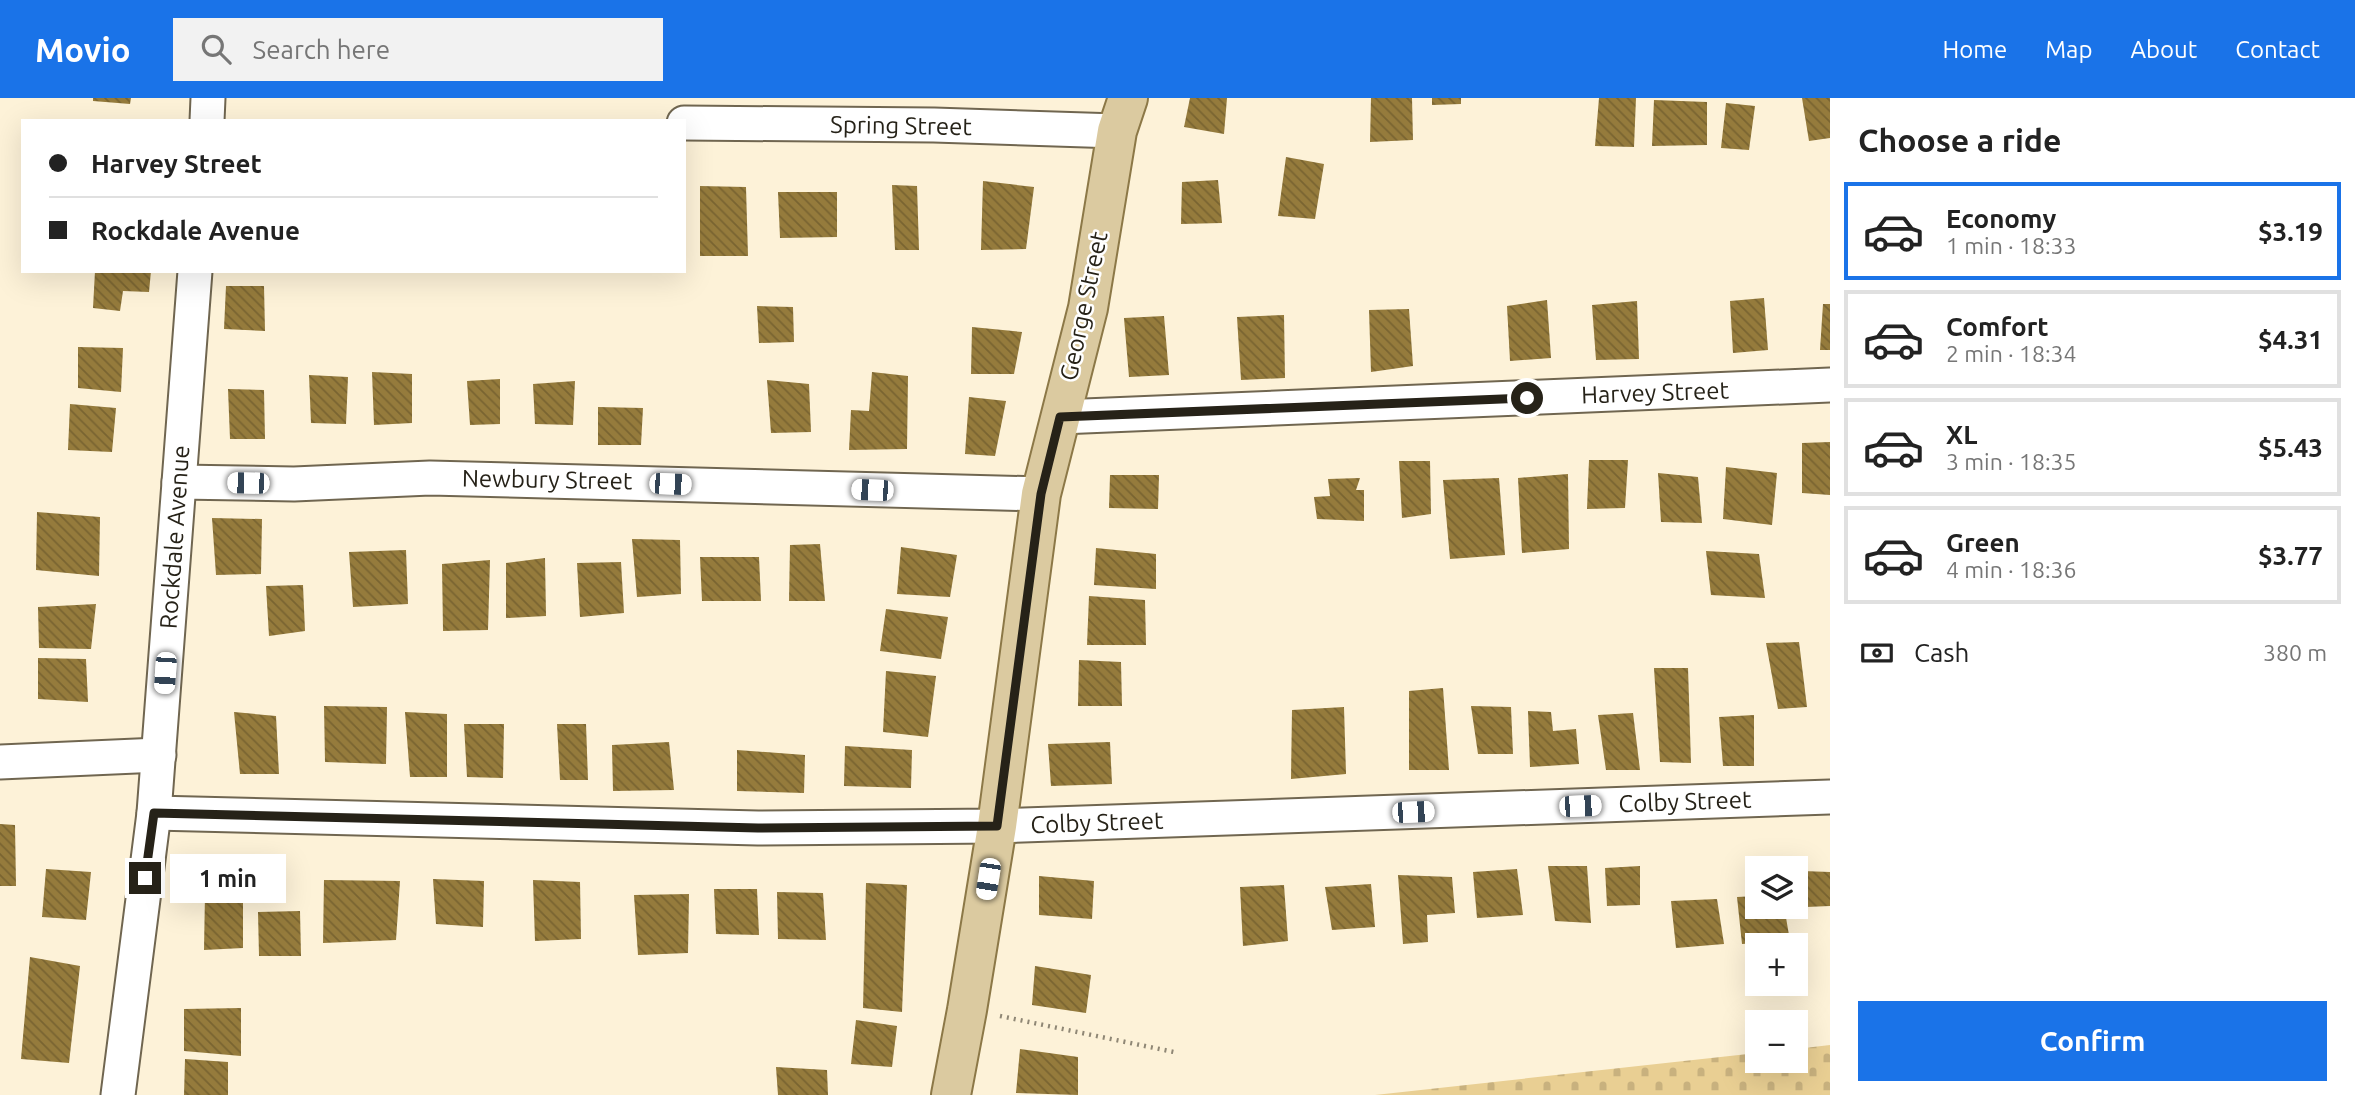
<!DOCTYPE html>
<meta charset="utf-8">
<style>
:root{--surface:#fff;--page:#f2f2f2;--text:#222;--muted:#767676;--line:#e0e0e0;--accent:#1a73e8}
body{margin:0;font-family:Ubuntu,sans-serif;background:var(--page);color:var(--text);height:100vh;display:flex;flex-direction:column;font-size:26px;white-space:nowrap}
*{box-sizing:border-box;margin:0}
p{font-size:23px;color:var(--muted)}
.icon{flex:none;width:38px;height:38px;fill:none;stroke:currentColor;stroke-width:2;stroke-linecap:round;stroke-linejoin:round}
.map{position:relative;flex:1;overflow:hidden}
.sheet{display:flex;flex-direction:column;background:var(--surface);width:525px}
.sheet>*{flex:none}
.hud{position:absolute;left:21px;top:21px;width:665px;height:154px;border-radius:0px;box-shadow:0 7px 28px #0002;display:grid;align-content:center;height:154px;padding:0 28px;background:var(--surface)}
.buttons{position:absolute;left:1745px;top:758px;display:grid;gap:14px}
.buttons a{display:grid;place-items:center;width:63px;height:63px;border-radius:0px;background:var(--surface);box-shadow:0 7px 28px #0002;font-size:35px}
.end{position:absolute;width:32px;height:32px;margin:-16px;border:9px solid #262218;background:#fff;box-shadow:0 0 0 4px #fff}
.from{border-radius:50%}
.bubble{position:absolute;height:49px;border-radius:0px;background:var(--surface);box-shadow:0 7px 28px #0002;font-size:23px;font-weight:600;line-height:49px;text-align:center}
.car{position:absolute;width:21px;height:42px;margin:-21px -10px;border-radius:9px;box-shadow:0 0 5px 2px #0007;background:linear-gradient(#fff 24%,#345 0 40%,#fff 0 76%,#345 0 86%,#fff 0)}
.hud b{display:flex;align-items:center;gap:24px;height:66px;font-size:26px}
.hud b+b{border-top:2px solid var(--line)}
.hud i{width:18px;height:18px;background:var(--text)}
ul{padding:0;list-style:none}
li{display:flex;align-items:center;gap:21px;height:98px;margin:0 14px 10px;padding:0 14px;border:4px solid var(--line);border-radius:0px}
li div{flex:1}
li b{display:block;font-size:26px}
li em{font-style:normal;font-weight:600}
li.on{border-color:var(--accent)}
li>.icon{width:63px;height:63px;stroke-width:1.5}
h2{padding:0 28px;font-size:32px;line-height:84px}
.pay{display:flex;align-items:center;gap:18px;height:77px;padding:0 28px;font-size:26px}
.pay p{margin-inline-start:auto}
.cta{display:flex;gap:14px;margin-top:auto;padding:14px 28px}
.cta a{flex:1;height:80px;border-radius:0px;background:var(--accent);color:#fff;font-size:28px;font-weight:600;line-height:80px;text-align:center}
header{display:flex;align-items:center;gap:42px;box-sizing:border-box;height:98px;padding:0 35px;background:var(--accent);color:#fff}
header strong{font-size:33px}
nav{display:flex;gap:38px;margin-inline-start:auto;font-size:24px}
.search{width:490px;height:63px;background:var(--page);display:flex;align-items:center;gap:18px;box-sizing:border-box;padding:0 24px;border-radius:0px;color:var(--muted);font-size:26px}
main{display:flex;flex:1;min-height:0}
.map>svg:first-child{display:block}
</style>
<header>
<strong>Movio</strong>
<div class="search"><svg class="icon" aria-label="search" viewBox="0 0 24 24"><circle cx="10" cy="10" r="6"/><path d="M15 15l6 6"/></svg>Search here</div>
<nav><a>Home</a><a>Map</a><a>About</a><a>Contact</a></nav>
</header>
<main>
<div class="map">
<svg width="1830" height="997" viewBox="0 0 1830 997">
<defs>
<pattern id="cemetery-stones" width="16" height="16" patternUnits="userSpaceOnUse" patternTransform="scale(1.75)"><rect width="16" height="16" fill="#e9cf93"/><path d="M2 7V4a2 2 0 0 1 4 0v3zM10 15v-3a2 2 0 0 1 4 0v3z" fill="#c8b17e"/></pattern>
<pattern id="building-back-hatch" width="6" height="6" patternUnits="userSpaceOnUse" patternTransform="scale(1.75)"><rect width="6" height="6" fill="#957b3c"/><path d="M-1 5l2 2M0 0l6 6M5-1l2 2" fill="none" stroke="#796431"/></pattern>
</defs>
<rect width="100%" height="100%" fill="#fdf2d8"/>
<polygon fill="url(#cemetery-stones)" points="1830,947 1830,997 1375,997 1757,955 1757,962 1796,962 1796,951"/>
<g fill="url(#building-back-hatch)">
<polygon points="93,0 131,0 130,6 93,3"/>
<polygon points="1190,0 1227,0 1224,36 1184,29"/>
<polygon points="1371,0 1412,0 1413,42 1370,44"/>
<polygon points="1432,0 1461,0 1461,6 1432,7"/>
<polygon points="1599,0 1636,0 1634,49 1595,48"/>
<polygon points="1802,0 1830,0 1830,40 1809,43"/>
<polygon points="1654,2 1707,4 1707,47 1652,48"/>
<polygon points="1726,5 1755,8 1749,52 1721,50"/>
<polygon points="1286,59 1324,66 1315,121 1278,118"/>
<polygon points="1218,82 1222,125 1181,126 1182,84"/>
<polygon points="983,83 1034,89 1026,151 981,152"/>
<polygon points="892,87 917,88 919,152 895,152"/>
<polygon points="700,88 746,89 748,158 700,158"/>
<polygon points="778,94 837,94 837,139 780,140"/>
<polygon points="95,173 151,173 149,194 123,193 120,213 93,210"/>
<polygon points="226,188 264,188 265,233 224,231"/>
<polygon points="1764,200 1768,252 1733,255 1730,203"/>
<polygon points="1547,202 1551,260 1510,263 1507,208"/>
<polygon points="1637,203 1639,261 1596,262 1592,207"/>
<polygon points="1823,206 1830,206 1830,252 1820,252"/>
<polygon points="757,208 793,209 794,244 759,245"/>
<polygon points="1409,211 1413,268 1371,274 1369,212"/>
<polygon points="1284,217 1285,280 1241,282 1237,219"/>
<polygon points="1164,218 1169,277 1129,279 1124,220"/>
<polygon points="972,229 1022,234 1014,276 971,276"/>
<polygon points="78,249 123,250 121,294 78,290"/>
<polygon points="372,274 412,276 412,325 374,327"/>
<polygon points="872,274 908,278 907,351 849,352 851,312 869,313"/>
<polygon points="309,277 348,279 346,326 311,325"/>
<polygon points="500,281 500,326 470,327 467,283"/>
<polygon points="767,282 809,286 811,334 771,335"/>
<polygon points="575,283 573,327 535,326 533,286"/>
<polygon points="228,291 264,292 265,341 230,341"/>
<polygon points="969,299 1006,303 995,358 965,356"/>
<polygon points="70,306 116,310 112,354 68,352"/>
<polygon points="598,309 643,310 641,347 598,347"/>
<polygon points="1830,344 1830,397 1802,395 1802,345"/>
<polygon points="1589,362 1628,362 1625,410 1587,411"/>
<polygon points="1399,363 1430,363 1431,416 1402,420"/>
<polygon points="1726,369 1777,375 1772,427 1723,421"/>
<polygon points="1658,375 1698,379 1702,425 1661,424"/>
<polygon points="1568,376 1569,451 1522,455 1518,380"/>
<polygon points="1110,377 1159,377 1158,411 1109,410"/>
<polygon points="1360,380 1356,392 1364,392 1364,423 1317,421 1314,399 1330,398 1328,381"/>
<polygon points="1499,380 1505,457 1450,461 1443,382"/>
<polygon points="37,414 100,419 99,478 36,472"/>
<polygon points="212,420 262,421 261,476 216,477"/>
<polygon points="632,441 680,442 681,496 637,499"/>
<polygon points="820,446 825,503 789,503 790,447"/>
<polygon points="901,449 957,457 950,499 897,496"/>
<polygon points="1096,450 1156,456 1156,491 1094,487"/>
<polygon points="406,452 408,506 353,509 349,454"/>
<polygon points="1706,453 1759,456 1765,500 1711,497"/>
<polygon points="700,459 759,459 761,503 702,503"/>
<polygon points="545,460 546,518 506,520 506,465"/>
<polygon points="490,462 488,532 443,533 442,466"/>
<polygon points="621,464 624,515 580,519 577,465"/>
<polygon points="303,487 305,533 269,538 266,488"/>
<polygon points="1089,498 1145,502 1146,547 1087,547"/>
<polygon points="96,506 91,551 39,550 38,509"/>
<polygon points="886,511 948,519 941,561 880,553"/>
<polygon points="1799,544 1807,609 1778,611 1766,545"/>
<polygon points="38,560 86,561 88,604 38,601"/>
<polygon points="1079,562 1121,564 1122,608 1078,608"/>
<polygon points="1654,570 1688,570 1691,665 1660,664"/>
<polygon points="886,573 936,578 928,639 883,634"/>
<polygon points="1443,590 1449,672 1409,672 1409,593"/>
<polygon points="324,608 387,609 386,666 325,664"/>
<polygon points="1471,608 1511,609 1513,656 1478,656"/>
<polygon points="1344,609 1346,676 1291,681 1292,612"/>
<polygon points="1528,613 1551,614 1553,633 1576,631 1579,666 1530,669"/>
<polygon points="234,614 276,618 279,676 240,676"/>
<polygon points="405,614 447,616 447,679 410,679"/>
<polygon points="1633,615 1640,672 1606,672 1598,617"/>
<polygon points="1754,617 1754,668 1723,668 1719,619"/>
<polygon points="464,626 504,626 503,680 467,679"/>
<polygon points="557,626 586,626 588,682 560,682"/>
<polygon points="669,644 674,692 613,693 612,647"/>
<polygon points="1110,644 1112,686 1051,688 1048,646"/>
<polygon points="845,648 912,652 911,690 844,688"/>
<polygon points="737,652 805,657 804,695 737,693"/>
<polygon points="0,726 15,727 16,788 0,788"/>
<polygon points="1548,768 1587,768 1591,825 1555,823"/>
<polygon points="1640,768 1640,807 1607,808 1605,770"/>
<polygon points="46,771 91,774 86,822 42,819"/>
<polygon points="1517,771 1523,817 1477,820 1473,774"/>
<polygon points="1802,773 1830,774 1830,808 1806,809"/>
<polygon points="1398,777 1452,779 1455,815 1427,817 1428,844 1403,846"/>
<polygon points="1039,778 1094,783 1092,821 1039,817"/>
<polygon points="433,781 484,783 483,829 436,826"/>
<polygon points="324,782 400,783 396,842 323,845"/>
<polygon points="533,782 580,784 581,841 535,843"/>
<polygon points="866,785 907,787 902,914 863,910"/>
<polygon points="1371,786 1375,829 1332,832 1325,789"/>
<polygon points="1284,787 1288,843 1243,848 1240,789"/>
<polygon points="714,791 757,791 759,837 716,836"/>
<polygon points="777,794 823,795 826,842 778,841"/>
<polygon points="205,795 243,795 243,850 204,852"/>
<polygon points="689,796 688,855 638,857 634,797"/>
<polygon points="1757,798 1757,808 1784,808 1790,843 1742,846 1737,799"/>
<polygon points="1717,801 1724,846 1676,850 1671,803"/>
<polygon points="300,813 301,858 259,858 258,814"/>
<polygon points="30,859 80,868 69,965 21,961"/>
<polygon points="1035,868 1091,877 1086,915 1032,907"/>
<polygon points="241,910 241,958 184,953 184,911"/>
<polygon points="856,922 897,928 892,969 851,966"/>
<polygon points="1020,951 1078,959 1078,997 1016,995"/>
<polygon points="185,961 228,964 228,997 184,997"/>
<polygon points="776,969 827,972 828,997 778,997"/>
</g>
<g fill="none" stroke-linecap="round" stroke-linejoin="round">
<defs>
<g id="minor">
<polyline points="207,23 208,0"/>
<polyline points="684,25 934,27 1117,33"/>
<polyline points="1060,319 1830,287"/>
<polyline points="179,384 294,386 430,380 1041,396"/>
<polyline points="0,664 159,657"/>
<polyline points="154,715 758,730 997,728 1830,699"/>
<polyline points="118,997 154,715 195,173"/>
</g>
<polyline id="primary" points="951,997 967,912 997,728 1041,396 1088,210 1117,33 1128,0"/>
</defs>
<use href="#minor" stroke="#706650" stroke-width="37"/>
<use href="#primary" stroke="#8c7847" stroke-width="42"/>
<polyline stroke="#8f8775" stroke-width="4.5" stroke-dasharray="2 5" stroke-linecap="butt" points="1000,918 1174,954"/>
<use href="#minor" stroke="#fff" stroke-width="33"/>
<use href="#primary" stroke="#dbcaa0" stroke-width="38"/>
</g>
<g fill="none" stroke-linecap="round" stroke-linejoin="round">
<polyline stroke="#262218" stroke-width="9" points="145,780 154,715 758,730 997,728 1041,396 1060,319 1527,300"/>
</g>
<g text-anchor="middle" stroke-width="5" stroke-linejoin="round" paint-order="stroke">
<g font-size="24" fill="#262218" stroke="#fff">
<text transform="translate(901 28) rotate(1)" y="8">Spring Street</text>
<text transform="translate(1084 208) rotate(-78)" y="8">George Street</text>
<text transform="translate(1655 295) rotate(-2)" y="8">Harvey Street</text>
<text transform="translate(547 382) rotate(1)" y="8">Newbury Street</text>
<text transform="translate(175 439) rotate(-86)" y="8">Rockdale Avenue</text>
<text transform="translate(1685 704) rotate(-2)" y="8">Colby Street</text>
<text transform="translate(1097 725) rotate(-2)" y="8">Colby Street</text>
</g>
</g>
</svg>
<div class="buttons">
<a><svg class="icon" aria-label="layers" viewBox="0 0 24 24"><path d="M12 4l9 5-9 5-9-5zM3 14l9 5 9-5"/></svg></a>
<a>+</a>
<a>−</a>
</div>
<i class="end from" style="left:1527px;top:300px"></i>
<i class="end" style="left:145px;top:780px"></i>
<div class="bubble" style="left:170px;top:756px;width:116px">1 min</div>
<i class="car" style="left:248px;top:385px;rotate:271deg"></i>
<i class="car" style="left:670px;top:386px;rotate:92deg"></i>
<i class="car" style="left:872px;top:392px;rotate:272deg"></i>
<i class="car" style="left:165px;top:575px;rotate:184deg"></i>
<i class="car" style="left:1580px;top:708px;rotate:88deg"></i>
<i class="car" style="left:1413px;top:714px;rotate:88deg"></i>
<i class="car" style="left:988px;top:781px;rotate:189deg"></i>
<div class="hud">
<b><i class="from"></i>Harvey Street</b>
<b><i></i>Rockdale Avenue</b>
</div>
</div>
<section class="sheet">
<h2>Choose a ride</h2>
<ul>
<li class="on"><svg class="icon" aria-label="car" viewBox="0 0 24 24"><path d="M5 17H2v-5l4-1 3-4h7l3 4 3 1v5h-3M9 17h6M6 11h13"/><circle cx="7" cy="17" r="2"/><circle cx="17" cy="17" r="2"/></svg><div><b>Economy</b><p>1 min · 18:33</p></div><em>$3.19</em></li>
<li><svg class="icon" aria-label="car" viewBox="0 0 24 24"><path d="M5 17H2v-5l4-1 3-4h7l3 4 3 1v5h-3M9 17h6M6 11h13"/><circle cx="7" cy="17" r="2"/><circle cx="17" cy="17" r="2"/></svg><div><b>Comfort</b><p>2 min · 18:34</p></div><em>$4.31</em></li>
<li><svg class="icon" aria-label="car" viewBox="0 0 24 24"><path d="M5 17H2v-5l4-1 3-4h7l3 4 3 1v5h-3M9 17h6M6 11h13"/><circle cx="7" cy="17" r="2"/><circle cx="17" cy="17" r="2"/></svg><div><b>XL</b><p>3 min · 18:35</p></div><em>$5.43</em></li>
<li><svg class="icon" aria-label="car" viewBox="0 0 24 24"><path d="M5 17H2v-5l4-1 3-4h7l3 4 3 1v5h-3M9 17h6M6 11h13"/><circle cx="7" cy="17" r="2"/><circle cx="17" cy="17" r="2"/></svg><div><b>Green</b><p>4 min · 18:36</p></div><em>$3.77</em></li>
</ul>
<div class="pay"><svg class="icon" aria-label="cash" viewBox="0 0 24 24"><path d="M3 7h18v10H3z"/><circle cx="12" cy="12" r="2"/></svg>Cash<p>380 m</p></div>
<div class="cta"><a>Confirm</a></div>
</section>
</main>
